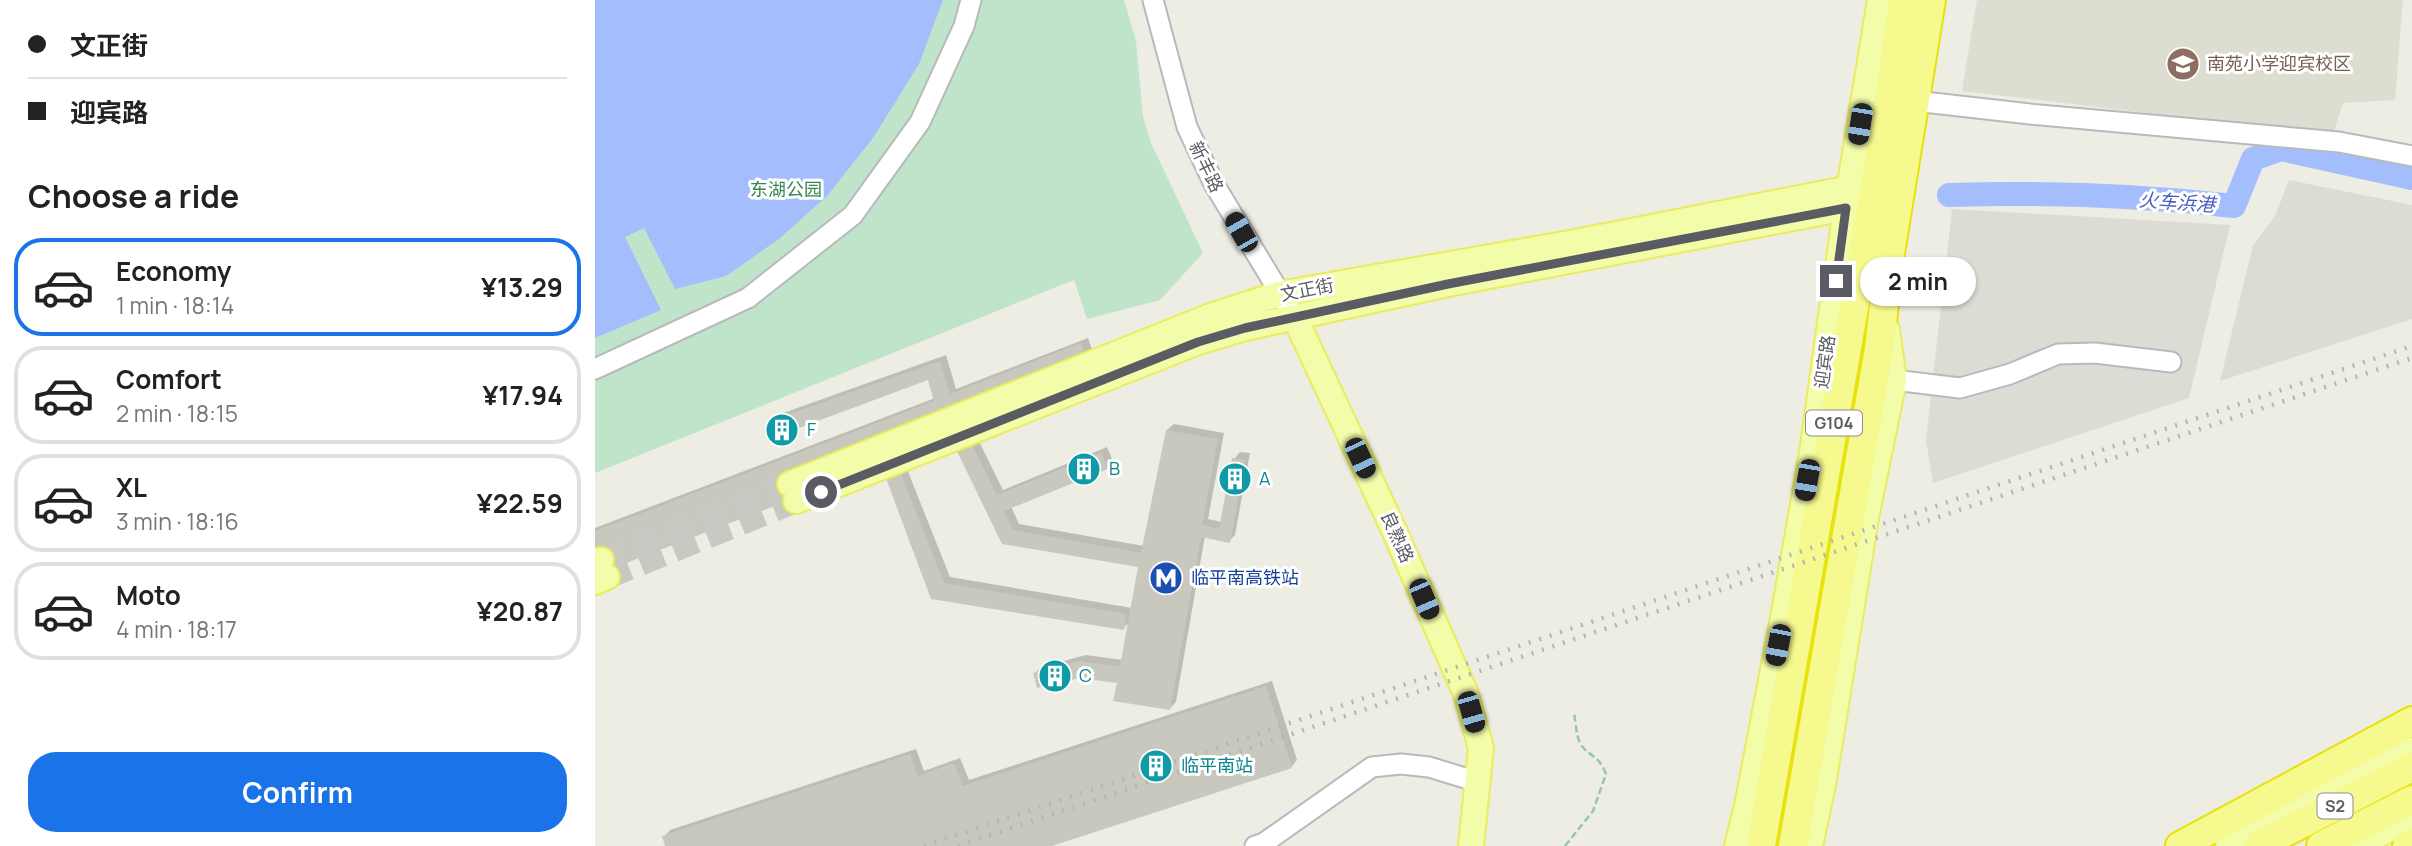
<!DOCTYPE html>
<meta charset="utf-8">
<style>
:root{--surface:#fff;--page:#f2f2f2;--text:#222;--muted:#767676;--line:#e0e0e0;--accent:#1a73e8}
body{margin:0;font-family:Manrope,"Noto Sans SC",sans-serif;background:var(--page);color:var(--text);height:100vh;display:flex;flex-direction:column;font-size:26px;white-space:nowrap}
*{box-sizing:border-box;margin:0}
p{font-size:23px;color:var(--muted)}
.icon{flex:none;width:38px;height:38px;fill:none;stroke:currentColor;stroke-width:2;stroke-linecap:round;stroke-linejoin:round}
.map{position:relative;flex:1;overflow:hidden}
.sheet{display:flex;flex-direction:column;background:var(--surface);width:595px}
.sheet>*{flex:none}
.banner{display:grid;align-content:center;height:154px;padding:0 28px;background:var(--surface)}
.end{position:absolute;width:32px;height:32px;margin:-16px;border:9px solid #5b5c63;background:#fff;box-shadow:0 0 0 4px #fff}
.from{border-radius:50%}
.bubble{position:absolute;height:49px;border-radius:24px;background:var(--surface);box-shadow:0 2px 5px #0004;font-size:23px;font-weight:700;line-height:49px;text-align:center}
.car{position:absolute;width:21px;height:42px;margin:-21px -10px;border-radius:9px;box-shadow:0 0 5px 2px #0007;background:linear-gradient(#222 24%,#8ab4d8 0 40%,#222 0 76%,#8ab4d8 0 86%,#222 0)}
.banner b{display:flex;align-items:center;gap:24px;height:66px;font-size:26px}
.banner b+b{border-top:2px solid var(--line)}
.banner i{width:18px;height:18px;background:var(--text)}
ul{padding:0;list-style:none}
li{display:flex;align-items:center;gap:21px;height:98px;margin:0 14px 10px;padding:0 14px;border:4px solid var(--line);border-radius:28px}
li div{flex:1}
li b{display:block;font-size:26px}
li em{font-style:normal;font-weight:700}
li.selected{border-color:var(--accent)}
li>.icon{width:63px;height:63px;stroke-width:1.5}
h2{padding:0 28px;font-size:32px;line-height:84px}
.button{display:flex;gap:14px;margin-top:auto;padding:14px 28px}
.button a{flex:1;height:80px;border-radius:28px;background:var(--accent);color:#fff;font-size:28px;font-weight:700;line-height:80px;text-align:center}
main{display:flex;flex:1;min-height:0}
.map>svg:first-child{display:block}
</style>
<main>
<section class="sheet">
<div class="banner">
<b><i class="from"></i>文正街</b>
<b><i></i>迎宾路</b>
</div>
<h2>Choose a ride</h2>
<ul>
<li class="selected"><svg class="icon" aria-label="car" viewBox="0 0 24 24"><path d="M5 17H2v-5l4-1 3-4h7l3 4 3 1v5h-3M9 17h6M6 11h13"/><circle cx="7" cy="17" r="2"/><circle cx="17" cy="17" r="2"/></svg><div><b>Economy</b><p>1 min · 18:14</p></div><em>¥13.29</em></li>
<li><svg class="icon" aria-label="car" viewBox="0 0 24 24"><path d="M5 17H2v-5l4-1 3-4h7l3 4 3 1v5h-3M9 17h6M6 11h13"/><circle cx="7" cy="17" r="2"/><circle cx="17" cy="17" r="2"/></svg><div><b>Comfort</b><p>2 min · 18:15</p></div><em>¥17.94</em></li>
<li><svg class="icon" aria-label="car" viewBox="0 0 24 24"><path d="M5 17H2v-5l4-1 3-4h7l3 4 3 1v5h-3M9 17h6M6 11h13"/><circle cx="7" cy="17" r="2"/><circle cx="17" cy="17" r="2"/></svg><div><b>XL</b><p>3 min · 18:16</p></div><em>¥22.59</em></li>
<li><svg class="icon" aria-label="car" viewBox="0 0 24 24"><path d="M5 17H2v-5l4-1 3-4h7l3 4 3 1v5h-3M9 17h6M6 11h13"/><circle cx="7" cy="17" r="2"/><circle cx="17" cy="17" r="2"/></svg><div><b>Moto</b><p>4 min · 18:17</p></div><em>¥20.87</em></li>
</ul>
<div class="button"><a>Confirm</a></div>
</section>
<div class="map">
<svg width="1817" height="846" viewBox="0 0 1817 846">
<rect width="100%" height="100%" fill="#edede3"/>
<g fill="#dcdcd5">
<polygon points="1694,180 1817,205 1817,319 1625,381 1658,245 1680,216"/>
<polygon points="1357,209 1635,225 1594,398 1338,483 1331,440"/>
</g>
<polygon fill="#ddddd1" points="1382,0 1808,0 1800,100 1748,103 1738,135 1367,91"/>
<polygon fill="#c0e4ca" points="0,0 529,0 541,41 548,117 556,143 608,253 565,300 492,319 479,280 0,473"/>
<polygon fill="#a4bdfc" points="0,0 348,0 324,64 278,138 232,196 184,239 131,276 80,289 49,228 30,237 66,310 0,338"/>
<g fill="#0003" fill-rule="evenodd">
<path d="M493,338L506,374L377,427L408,490L512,447L518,461L512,467L416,506L424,524L549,546L572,430L579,424L629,433L613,519L627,522L639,459L645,452L655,453L640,535L634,541L610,536L581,702L574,709L524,681L440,673L446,667L491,655L528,660L535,622L528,628L337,597L287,462L0,573V528L340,398L334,378L174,422L180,416L351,355L361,389ZM356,435L409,543L545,566L537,608L355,577L306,454Z"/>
<polygon points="677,681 702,760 696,767 451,846 72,846 69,837 75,830 321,749 329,771 365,758 374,780"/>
</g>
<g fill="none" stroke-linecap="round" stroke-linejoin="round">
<path stroke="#a4bdfc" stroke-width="24" d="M1354,195C1449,192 1544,195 1639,206L1658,159L1686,149L1817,178"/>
</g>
<g fill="#c8c8bf">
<polygon points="486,343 501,382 370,431 402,495 506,453 513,469 409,511 418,530 546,553 571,430 623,439 607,525 624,529 637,458 650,460 635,543 606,537 575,710 518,701 522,683 485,678 442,688 438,673 483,661 525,666 543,567 407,544 355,437 300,459 349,583 531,614 529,630 336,599 286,465 0,575 0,531 339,401 333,380 177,438 172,422 345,361 355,394"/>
<polygon points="671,686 697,768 457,846 70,846 67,836 315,754 323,776 359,763 368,786"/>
</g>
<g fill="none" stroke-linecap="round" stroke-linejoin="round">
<g stroke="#c8c9c3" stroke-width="24" stroke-dasharray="24 12" stroke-linecap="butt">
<polyline points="6,560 195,484"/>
<polyline points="12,577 201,501"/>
</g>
<defs>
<g id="minor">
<polyline points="558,0 592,127 619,184 700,318"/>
<polyline points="1320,101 1435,114 1744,142 1817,156"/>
<polyline points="0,369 153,298 258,215 325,122 369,26 376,0"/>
<polyline points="1299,380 1365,388 1415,374 1463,354 1500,353 1576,362"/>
<polyline points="660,846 669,843 777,767 806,764 834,767 883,782"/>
</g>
<g id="major">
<polyline points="700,318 798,528 871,694 886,748 876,846"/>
<polyline points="195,484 618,315 684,294 975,243 1255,188"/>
<polyline points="201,501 603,342 650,328 853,284 1251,208"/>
<polyline points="0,562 6,560"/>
<polyline points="0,582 12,577"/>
<polyline points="1142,846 1152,806 1188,618 1217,453 1251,208 1285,0"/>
<polyline points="1215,846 1228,785 1271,518 1299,380 1292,330"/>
<polyline points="1633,846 1817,750"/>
<polyline points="1761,846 1817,818"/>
</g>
<g id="highway">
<polyline points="1166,846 1292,116 1308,0"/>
<polyline points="1198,846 1284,349 1295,253 1336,0"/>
<polyline points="1585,846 1817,721"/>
<polyline points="1663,846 1817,767"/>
<polyline points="1726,846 1817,800"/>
<polyline points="1812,846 1817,844"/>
</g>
</defs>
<use href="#minor" stroke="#b8b9bf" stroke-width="23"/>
<use href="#major" stroke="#ebec5d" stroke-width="28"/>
<use href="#highway" stroke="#e8e208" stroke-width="32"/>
<path stroke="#9ac4b2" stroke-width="2.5" stroke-dasharray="7 3.5" stroke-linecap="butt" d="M970,846L998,811L1011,774C1003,753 994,758 985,743C981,735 981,723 979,713"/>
<use href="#minor" stroke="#fff" stroke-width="19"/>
<use href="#major" stroke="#f2fca9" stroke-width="24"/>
<use href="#highway" stroke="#f5f98e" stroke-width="28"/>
<g stroke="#b5b5b6" stroke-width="4.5" stroke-dasharray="2 9" stroke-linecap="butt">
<polyline points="329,846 1817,346"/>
<polyline points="363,846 1817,358"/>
</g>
</g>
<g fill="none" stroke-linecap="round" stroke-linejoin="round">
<polyline stroke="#5b5c63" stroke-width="9" points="226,492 603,342 650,328 853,284 1251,208 1241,281"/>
</g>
<defs>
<symbol id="school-disc" viewBox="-11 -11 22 22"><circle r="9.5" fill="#8d6e63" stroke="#fff"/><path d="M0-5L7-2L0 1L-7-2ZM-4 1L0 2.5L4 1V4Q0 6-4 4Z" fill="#fff"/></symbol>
<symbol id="building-disc" viewBox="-11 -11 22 22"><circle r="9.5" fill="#0f9aa8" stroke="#fff"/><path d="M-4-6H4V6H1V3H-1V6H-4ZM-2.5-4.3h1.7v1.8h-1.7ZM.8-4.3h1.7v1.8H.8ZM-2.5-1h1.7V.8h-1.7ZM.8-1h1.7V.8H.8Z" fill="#fff"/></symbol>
<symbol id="metro-disc" viewBox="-11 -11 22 22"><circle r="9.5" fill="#1a4fb4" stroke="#fff"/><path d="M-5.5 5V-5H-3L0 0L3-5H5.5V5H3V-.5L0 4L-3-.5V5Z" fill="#fff"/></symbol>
</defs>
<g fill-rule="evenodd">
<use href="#school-disc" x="1569" y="45" width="38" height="38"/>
<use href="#building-disc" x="168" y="411" width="38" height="38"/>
<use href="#building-disc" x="470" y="450" width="38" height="38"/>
<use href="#building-disc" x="621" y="460" width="38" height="38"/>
<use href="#metro-disc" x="552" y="559" width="38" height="38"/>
<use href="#building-disc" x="441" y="657" width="38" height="38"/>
<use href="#building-disc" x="542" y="747" width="38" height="38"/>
</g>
<g text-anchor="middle" stroke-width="6" stroke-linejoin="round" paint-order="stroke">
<g fill="#fff" stroke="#8c8d92" stroke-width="2">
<rect x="1211" y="410.5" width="56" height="25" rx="5"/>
<rect x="1722.5" y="793.5" width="35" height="25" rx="5"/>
</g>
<g font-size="16" font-weight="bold" fill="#5b5c63">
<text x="1239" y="429">G104</text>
<text x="1740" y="812">S2</text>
</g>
<g font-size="18" fill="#785e54" stroke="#fff" text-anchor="start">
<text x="1612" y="70">南苑小学迎宾校区</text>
</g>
<g font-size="18" fill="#5b5c63" stroke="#fff">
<text transform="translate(611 167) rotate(64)" y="6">新丰路</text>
<text transform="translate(712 290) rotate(-11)" y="6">文正街</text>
<text transform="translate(1230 362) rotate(-82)" y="6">迎宾路</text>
<text transform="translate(802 537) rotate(66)" y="6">良熟路</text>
</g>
<g font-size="18" fill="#388552" stroke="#fff">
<text x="191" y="196">东湖公园</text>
</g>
<g font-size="18" fill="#0d838f" stroke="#fff" text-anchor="start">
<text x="212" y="436">F</text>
<text x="514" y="475">B</text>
<text x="664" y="485">A</text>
<text x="484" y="682">C</text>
<text x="586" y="772">临平南站</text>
</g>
<g font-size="18" fill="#164399" stroke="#fff" text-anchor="start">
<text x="596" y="584">临平南高铁站</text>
</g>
<g font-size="19" font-style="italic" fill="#485fbe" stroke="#fff">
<text transform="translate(1582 202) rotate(4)" y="7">火车浜港</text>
</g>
</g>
</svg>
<i class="end from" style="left:226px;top:492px"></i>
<i class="end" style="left:1241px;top:281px"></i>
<div class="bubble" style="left:1265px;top:257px;width:116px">2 min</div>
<i class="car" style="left:1265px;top:124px;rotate:189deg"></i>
<i class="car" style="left:646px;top:232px;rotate:330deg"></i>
<i class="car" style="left:765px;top:458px;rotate:155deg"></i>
<i class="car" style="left:1212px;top:480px;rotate:190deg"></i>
<i class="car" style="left:829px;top:599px;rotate:157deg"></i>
<i class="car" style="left:1183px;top:645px;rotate:191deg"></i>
<i class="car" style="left:876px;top:712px;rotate:164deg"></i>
</div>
</main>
